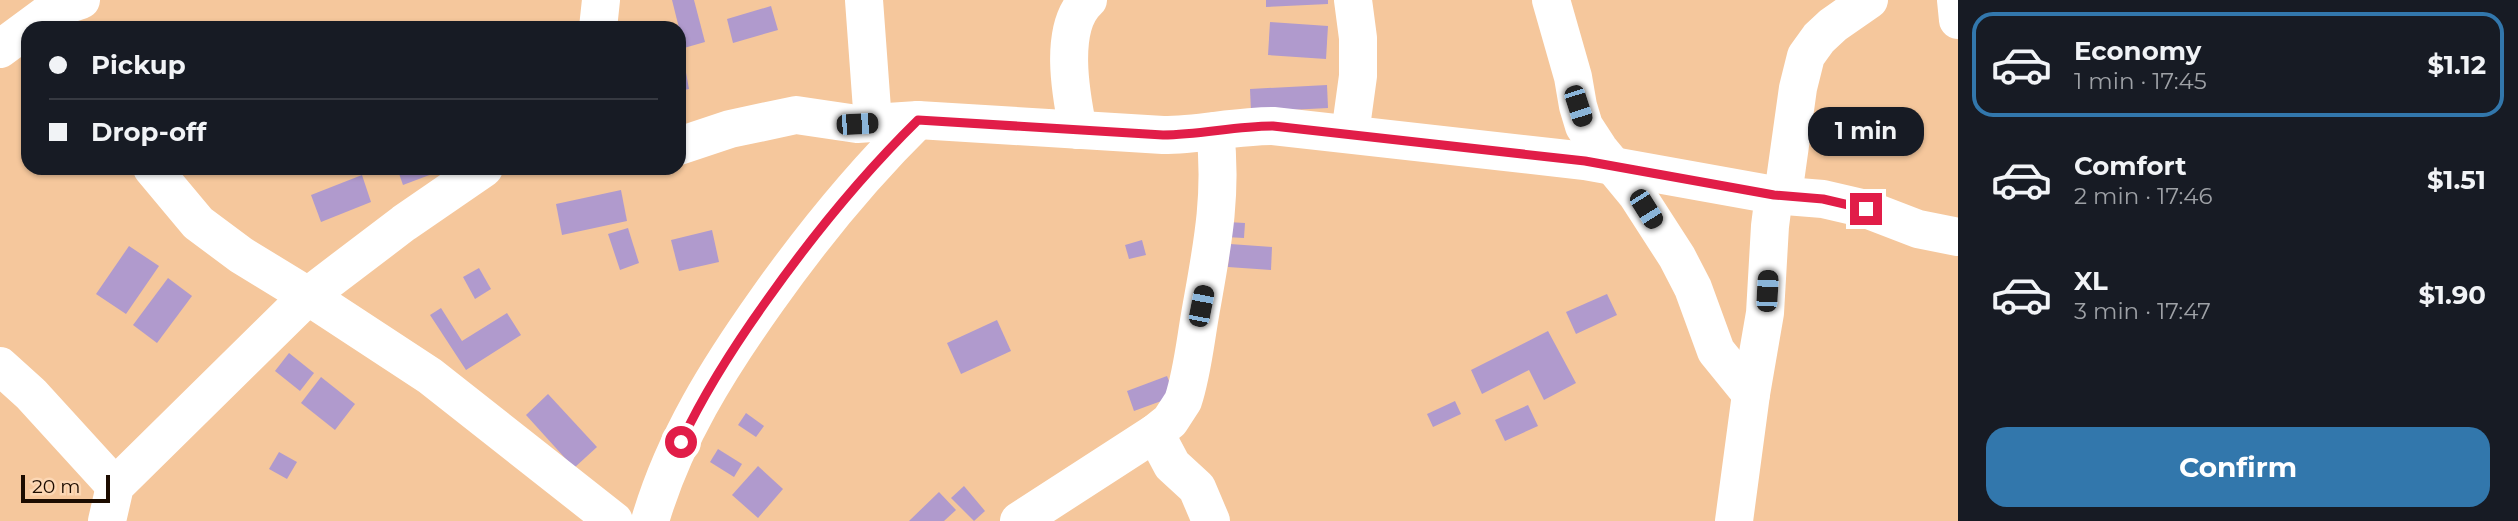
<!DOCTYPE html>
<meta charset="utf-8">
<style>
:root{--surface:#171b24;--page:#20242c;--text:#f1f3f6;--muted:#9ea1a6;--line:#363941;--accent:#3277ac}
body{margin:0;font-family:Montserrat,sans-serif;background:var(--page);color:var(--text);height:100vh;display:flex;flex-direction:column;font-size:26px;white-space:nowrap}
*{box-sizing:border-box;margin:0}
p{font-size:23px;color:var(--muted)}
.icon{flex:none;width:38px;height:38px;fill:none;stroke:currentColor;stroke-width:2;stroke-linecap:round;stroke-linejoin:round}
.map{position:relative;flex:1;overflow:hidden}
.drawer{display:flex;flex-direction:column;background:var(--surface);width:560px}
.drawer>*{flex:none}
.banner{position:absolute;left:21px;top:21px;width:665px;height:154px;border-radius:21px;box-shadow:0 2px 5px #0004;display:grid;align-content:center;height:154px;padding:0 28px;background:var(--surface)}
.scale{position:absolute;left:21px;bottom:18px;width:89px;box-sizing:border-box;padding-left:7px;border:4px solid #1c0c00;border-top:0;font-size:19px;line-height:24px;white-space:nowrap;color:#1c0c00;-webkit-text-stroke:5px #fcd7b4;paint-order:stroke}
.end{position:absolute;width:32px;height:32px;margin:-16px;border:9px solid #e11d48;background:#fff;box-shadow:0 0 0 4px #fff}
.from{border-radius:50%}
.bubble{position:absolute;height:49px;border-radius:21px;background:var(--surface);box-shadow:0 2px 5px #0004;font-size:23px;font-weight:700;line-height:49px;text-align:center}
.car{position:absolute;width:21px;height:42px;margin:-21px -10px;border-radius:9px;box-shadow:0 0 5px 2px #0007;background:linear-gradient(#222 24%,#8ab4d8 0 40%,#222 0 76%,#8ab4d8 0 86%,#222 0)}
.banner b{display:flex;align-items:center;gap:24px;height:66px;font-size:26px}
.banner b+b{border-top:2px solid var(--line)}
.banner i{width:18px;height:18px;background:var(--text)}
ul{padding:12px 0 0;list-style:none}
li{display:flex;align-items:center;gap:21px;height:105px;margin:0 14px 10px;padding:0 14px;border:4px solid transparent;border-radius:21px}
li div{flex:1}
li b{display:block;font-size:26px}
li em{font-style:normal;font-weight:700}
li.selected{border-color:var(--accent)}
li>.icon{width:63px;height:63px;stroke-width:1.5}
.cta{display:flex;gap:14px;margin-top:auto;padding:14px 28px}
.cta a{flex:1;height:80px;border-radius:21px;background:var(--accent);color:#fff;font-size:28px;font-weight:700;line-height:80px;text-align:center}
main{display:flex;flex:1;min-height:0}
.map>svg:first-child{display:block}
</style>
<main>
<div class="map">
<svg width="1958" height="521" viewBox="0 0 1958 521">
<rect width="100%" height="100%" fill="#f5c79c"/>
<g fill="#b09acd">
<polygon points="672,0 694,0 705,42 684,48"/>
<polygon points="1266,0 1328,0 1328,4 1266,7"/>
<polygon points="771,6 778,30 733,43 727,19"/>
<polygon points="1270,22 1328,26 1326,59 1268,55"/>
<polygon points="685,67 689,89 679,91 679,69"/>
<polygon points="1327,85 1328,108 1251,112 1250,89"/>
<polygon points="397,168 448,168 403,185"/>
<polygon points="362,175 371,202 321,222 311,195"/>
<polygon points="621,190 627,221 562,235 556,204"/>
<polygon points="1227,222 1245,223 1244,238 1226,237"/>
<polygon points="628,228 639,263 620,270 608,234"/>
<polygon points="712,230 719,262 679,271 671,240"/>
<polygon points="1142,240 1146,255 1129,259 1125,245"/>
<polygon points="1230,244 1272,247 1271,270 1228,267"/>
<polygon points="129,246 159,266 126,314 96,294"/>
<polygon points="479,268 491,289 475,299 463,277"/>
<polygon points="168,278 192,296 157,343 133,325"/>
<polygon points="1607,294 1617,315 1576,334 1566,312"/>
<polygon points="441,308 462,341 507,313 521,335 466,370 430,315"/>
<polygon points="997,320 1011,351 961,374 947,343"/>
<polygon points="1548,331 1576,383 1544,400 1529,370 1482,394 1471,370"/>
<polygon points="289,353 314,373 300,391 275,371"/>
<polygon points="1167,376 1175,396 1134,411 1127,391"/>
<polygon points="321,377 355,404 335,430 301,403"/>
<polygon points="548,394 597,447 574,468 526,415"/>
<polygon points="1455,401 1461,414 1433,427 1427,414"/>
<polygon points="1528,405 1538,426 1505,441 1495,420"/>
<polygon points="746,413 764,426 756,437 738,425"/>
<polygon points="718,449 742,464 734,477 710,462"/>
<polygon points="279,452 297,462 287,479 269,469"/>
<polygon points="758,466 783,489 758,518 732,495"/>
<polygon points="964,486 985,511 974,521 951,498"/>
<polygon points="939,492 956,510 944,521 909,521"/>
</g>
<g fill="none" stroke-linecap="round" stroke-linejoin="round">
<g stroke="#fff" stroke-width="38">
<polyline points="864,0 873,123"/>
<polyline points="1551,0 1573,77 1578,106 1584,126 1599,149 1637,195 1677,257 1693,288 1716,351 1751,394"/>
<polyline points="1956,0 1958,20"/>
<polyline points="598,28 601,0"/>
<polyline points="0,49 54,9 81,0"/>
<path d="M1078,130C1071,95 1058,27 1088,0"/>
<polyline points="1350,134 1358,76 1358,38 1353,0"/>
<path d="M679,146L730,129L796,115L857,124L918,120L1163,135C1200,135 1235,126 1273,126L1585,161L1774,195L1823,199L1866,209L1918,229L1958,237"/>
<polyline points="152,168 198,223 241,255 308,296 430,376 614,521"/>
<polyline points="1783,195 1798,88 1806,56 1819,38 1833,25 1869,0"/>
<polyline points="0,366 31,394 115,486"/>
<polyline points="1155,433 1172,465 1197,488 1211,521"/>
<polyline points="107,521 115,486 308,296 404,223 484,168"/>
<path d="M650,521C674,439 718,369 767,300C813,235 862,175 918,120"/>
<path d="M1019,521L1155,433L1170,421L1183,401C1192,374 1195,344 1200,315C1211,252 1223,197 1215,131"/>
<polyline points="1734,521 1751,394 1765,313 1770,226 1774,195"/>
</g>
</g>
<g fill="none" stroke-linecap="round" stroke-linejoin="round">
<path stroke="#e11d48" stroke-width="9" d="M681,442C705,391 734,346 767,300C813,235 862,175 918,120L1163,135C1200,135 1235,126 1273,126L1585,161L1774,195L1823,199L1866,209"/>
</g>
</svg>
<div class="scale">20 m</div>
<i class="end from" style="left:681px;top:442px"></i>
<i class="end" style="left:1866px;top:209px"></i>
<div class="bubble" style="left:1808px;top:107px;width:116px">1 min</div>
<i class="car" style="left:1578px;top:106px;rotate:162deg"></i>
<i class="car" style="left:857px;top:124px;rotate:87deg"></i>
<i class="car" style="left:1646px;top:209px;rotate:148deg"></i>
<i class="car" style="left:1767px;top:291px;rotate:3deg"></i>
<i class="car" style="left:1201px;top:306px;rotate:11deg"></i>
<div class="banner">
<b><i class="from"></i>Pickup</b>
<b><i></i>Drop-off</b>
</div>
</div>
<section class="drawer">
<ul>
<li class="selected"><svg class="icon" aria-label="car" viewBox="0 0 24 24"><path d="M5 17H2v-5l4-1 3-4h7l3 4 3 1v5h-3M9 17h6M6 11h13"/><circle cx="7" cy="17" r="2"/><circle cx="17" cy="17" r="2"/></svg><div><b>Economy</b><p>1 min · 17:45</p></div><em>$1.12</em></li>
<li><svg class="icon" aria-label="car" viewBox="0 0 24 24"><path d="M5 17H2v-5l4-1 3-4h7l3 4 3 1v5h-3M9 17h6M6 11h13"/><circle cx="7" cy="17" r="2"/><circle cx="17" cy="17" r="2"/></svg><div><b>Comfort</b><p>2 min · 17:46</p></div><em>$1.51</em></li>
<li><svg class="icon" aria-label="car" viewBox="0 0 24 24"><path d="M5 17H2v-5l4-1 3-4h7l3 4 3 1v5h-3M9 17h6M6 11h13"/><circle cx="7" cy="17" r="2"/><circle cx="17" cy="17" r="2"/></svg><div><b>XL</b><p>3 min · 17:47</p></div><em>$1.90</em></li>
</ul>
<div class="cta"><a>Confirm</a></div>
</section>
</main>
